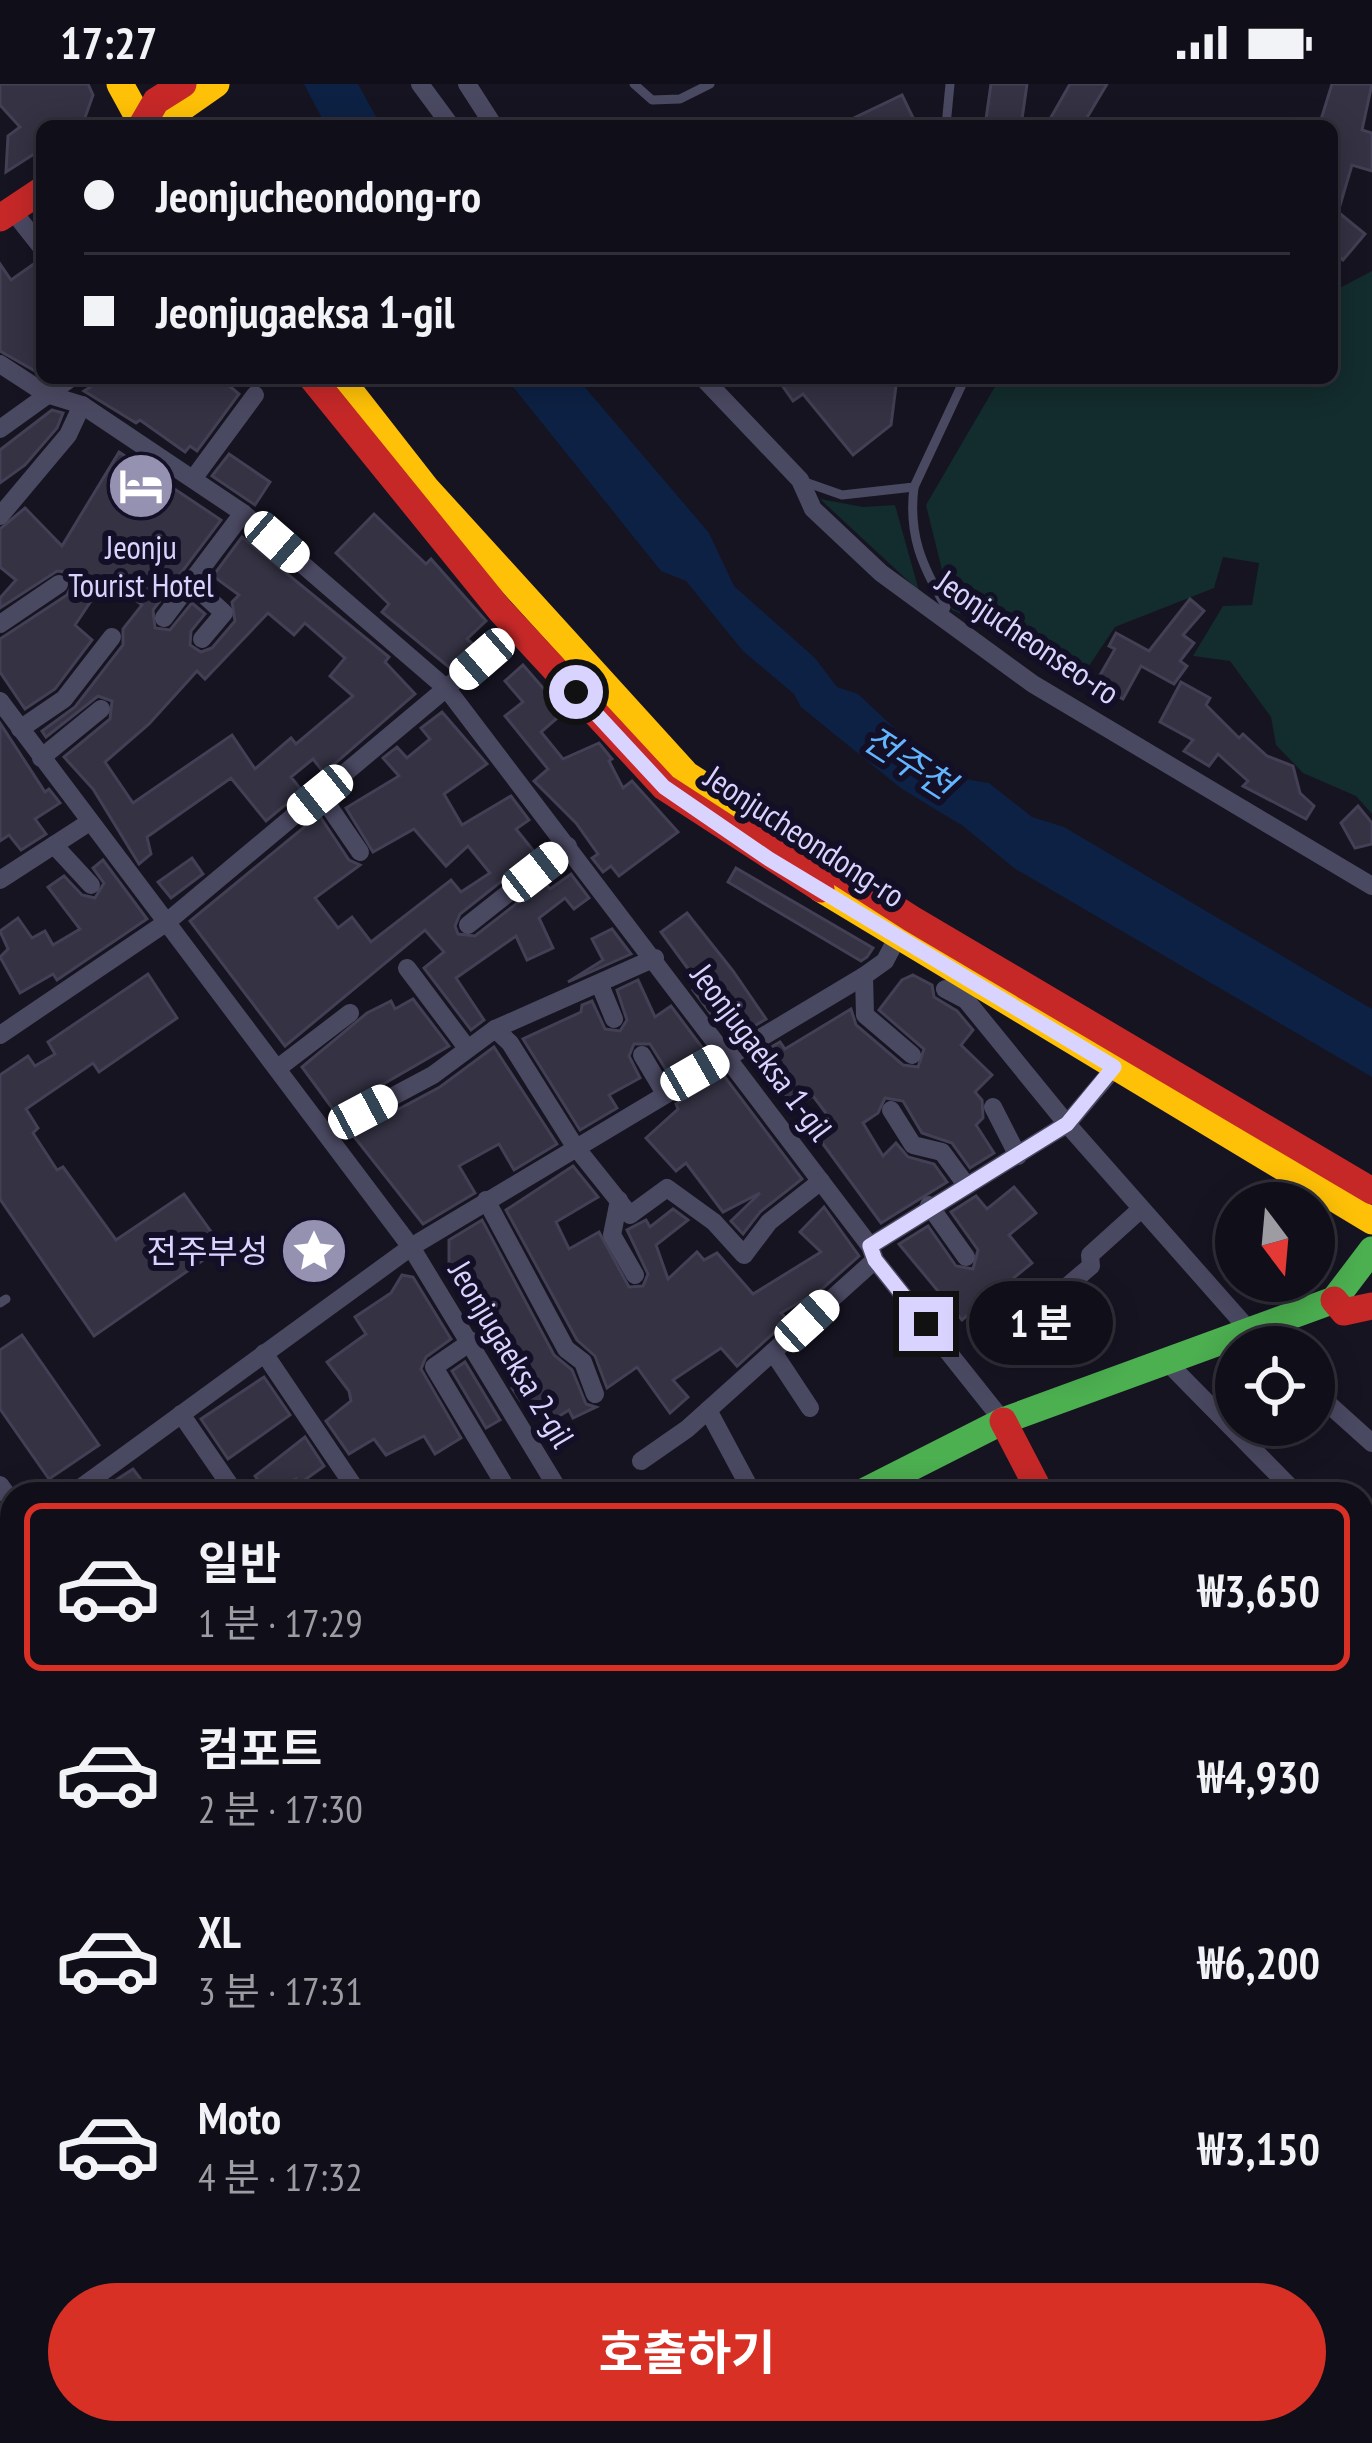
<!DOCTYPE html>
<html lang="ko">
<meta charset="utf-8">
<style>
:root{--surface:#100f19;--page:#1e1d26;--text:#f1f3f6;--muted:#9c9ca2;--line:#302f38;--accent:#d93025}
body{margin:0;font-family:"PT Sans Narrow","Noto Sans KR",sans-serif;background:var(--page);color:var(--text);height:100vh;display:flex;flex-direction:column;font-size:45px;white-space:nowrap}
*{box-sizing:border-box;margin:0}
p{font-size:39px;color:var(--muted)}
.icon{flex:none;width:66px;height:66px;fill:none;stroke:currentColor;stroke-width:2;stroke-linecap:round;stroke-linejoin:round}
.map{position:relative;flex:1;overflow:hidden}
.drawer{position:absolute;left:0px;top:1398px;width:1374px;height:963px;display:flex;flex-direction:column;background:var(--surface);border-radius:36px 36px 0 0;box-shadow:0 6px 30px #0003,0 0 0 3px var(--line)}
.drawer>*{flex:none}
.hud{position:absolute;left:36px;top:36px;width:1302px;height:264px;border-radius:18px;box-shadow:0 6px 30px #0003,0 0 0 3px var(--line);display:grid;align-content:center;height:264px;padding:0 48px;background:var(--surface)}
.needle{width:78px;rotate:164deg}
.fabs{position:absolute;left:1215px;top:1098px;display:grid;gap:24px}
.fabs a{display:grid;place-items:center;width:120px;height:120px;border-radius:50%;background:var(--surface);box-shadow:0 6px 30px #0003,0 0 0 3px var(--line);font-size:60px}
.end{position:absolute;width:54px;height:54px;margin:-27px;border:15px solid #d9d4ff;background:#111;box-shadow:0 0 0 6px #111}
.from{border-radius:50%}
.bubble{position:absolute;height:84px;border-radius:42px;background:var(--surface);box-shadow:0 6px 30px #0003,0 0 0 3px var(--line);font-size:39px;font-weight:700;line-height:84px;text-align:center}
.car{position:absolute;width:36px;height:72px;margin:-36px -18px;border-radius:15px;box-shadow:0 0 9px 3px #0007;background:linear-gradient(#fff 24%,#345 0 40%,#fff 0 76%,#345 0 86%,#fff 0)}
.hud b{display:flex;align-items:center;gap:42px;height:114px;font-size:45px}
.hud b+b{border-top:3px solid var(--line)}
.hud i{width:30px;height:30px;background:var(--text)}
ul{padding:21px 0 0;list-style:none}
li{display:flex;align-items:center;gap:36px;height:168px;margin:0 24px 18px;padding:0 24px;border:6px solid transparent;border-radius:18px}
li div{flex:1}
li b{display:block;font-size:45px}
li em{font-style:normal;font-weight:700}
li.selected{border-color:var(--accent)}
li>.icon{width:108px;height:108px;stroke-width:1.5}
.button{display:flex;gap:24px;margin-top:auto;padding:24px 48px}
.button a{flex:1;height:138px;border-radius:72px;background:var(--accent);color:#fff;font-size:48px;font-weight:700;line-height:138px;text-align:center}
.status{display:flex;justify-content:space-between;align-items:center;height:84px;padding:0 60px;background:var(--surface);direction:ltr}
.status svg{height:33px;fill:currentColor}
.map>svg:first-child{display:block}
</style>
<div class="status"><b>17:27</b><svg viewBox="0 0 49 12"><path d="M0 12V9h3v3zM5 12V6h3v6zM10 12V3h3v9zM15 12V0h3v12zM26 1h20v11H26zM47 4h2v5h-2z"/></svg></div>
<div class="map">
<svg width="1372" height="2359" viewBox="0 0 1372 2359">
<rect width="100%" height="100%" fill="#161421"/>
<g fill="#132c2d">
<polygon points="1372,187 1372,730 1356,712 1303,689 1276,661 1271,633 1230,577 1193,572 1223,522 1252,521 1259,479 1223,473 1214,504 1115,543 1087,585 952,526 926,421 1000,294 1332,294 1332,208"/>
<polygon points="820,415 863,423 895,421 919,507"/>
<polygon points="1362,2148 1372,2170 1372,2359 1314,2359 1307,2349 1362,2349"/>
</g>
<g fill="#0d2144">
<polygon points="304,0 358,0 381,42 326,42"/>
<polygon points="506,294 577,294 709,449 734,502 815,574 837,603 858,610 921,669 970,696 989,699 1032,733 1064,743 1372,925 1372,993 1014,784 963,742 902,705 801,623 794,610 743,567 686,497 661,487"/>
</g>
<g fill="#343243" stroke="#433f54" stroke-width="3" fill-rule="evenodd">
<polygon points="0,0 88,0 93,11 82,42 42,42 42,65 6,88 8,52 20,43 0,21"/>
<polygon points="991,0 1027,0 1021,42 985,42"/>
<polygon points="1070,0 1107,0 1082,42 1046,42"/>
<polygon points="1332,0 1372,0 1362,46 1372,49 1372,87 1352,81 1338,128 1365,150 1343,176 1332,167 1332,42 1319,42"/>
<polygon points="902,11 917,42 837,42"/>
<polygon points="38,177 42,177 42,291 0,267 0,180 11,196"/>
<polygon points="105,294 220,294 239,310 197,367 190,362 185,368 140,336 136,339 84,307"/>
<polygon points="777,294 897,294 891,341 853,371 803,310 793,317"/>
<polygon points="52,326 63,329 57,344 25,381 0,399 0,366"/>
<path d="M119,368L221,436L153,526L155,544L170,546L192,519L205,530L191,547L190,561L201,568L212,564L235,537L232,518L239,511L213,492L242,453L389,573L385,578L415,610L324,689L313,675L291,693L302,707L266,737L231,694L147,753L151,770L139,780L93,705L64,673L110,635L112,617L98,612L46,653L42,647L75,623L123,561V545L142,521L107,493L75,541L92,556L55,605L25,625L0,588V555L67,511L72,500L66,488L57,487L0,524V514L16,496L0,483V445L25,424L62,462ZM268,529L294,551L305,539L345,574L330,592L353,612L296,660L291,654L255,685L232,651L133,719L105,678L149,640L197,587L205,595Z"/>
<polygon points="229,370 270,398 255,421 212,392"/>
<polygon points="374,430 426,480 431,475 486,537 467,555 475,562 450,584 382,528 389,520 336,469"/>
<polygon points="1190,515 1204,527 1183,551 1194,559 1180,577 1187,582 1174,600 1141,582 1123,615 1095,600 1115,565 1109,562 1116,549 1149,567"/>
<polygon points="523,581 564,628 541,648 563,675 599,659 612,675 609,677 623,704 632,697 678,748 619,792 611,782 603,788 592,774 598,770 576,739 534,697 548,685 505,632 523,618 505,597"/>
<polygon points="1181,598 1210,614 1206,621 1239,654 1243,650 1267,672 1293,682 1300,709 1314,722 1306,735 1243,702 1248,697 1218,670 1209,682 1184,667 1193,656 1160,638"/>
<polygon points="442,628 487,680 444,710 462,741 511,712 529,736 516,745 536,770 460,830 455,842 458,850 475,852 544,798 550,805 571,790 589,814 574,825 565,814 539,834 553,864 527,876 516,852 456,894 484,936 471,946 424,884 444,868 425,846 285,962 190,837 319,731 349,776 360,781 315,814 338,844 352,833 371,858 451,796 461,808 490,789 468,762 446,782 414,745 373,768 346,724 399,692 383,674 397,663 407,674 430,655 421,644"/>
<polygon points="0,639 45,708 49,705 60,719 35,735 46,750 21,766 9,751 0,757"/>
<polygon points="1358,722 1372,739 1372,760 1355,764 1341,739"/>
<polygon points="192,774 203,790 171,814 158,798"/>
<polygon points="103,776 147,835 57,896 53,890 20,909 0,873 8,865 0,847 18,834 32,854 45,847 53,861 80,845 48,803 64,792 82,811 95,814 104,799 93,784"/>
<polygon points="736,784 873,864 867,873 861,877 728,798"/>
<polygon points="687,829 733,887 766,935 749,945 734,923 714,934 693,906 700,901 661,848"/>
<polygon points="612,845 631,870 568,898 603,876 592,855"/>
<polygon points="148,890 177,934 99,988 93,979 26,1025 38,1044 33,1049 57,1086 63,1083 116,1156 184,1110 222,1163 94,1252 0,1115 0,991 28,972 35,982 55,970 48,958"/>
<polygon points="913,891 932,901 934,913 957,927 973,946 961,961 992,991 975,1008 982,1016 983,1034 976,1041 994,1069 970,1084 952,1059 922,1049 903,1017 885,1014 878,1029 863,1039 883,1072 896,1059 908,1073 934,1080 947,1098 881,1139 815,1049 832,1037 813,1012 795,1024 761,977 767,973 763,968 780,958 785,965 851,925 856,941 903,981 918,983 924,965 879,926 902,896"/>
<polygon points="638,896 655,933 671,922 707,970 670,992 650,960 634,960 629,972 640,994 609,1011 617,1024 580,1046 523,955 581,928 582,921 592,917 605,945 620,947 627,936 617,906"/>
<polygon points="413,915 449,962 335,1028 302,983 367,929 391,917 395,925"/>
<polygon points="494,963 557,1060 514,1086 499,1060 459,1082 475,1109 423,1140 352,1050 440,1003"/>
<polygon points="724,992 802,1095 760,1128 743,1150 731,1137 760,1109 723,1128 686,1079 676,1087 646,1054 678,1025 676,1020"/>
<polygon points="573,1082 598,1113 556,1138 569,1165 599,1148 629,1203 643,1202 648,1190 627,1146 646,1136 650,1143 673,1125 688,1136 656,1161 668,1195 697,1168 704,1176 717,1169 753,1210 821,1168 800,1148 824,1123 859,1172 822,1205 781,1229 788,1236 737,1282 721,1264 673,1296 688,1313 670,1329 637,1283 607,1304 595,1272 577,1256 506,1126"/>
<polygon points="1014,1103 1036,1129 1009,1151 1032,1179 962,1236 899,1160 928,1142 956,1182 973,1185 978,1166 951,1128 976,1112 987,1125"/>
<polygon points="482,1136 554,1271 572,1286 586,1320 596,1323 573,1334 569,1326 545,1341 527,1312 520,1316 512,1304 518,1300 498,1261 449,1182 449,1156"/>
<polygon points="402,1191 413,1193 451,1255 426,1273 421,1285 461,1354 435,1370 424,1352 386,1371 374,1355 349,1370 326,1337 351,1317 349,1307 327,1278 366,1250 355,1233 391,1209"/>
<polygon points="22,1251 99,1361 49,1395 0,1325 0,1266"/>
<polygon points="465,1278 500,1336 486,1344 452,1287"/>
<polygon points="264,1293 290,1331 228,1375 201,1335"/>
<polygon points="305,1353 324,1382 299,1400 296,1395 268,1410 255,1392"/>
<polygon points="133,1385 152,1410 95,1410 96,1409"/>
</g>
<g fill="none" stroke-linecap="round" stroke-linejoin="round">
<g stroke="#4a4962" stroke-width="9">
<polyline points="634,0 652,16 680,15 710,0"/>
<polyline points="946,42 950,0"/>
<polyline points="805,398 842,411 914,403 965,294"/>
<path d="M914,403C908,451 922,482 946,523L942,533"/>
<polyline points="0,1219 6,1215"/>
<polyline points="663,2349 670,2359"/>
<polyline points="1080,2349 1087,2359"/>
<polyline points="964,2359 978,2349"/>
<polyline points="1229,2359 1248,2354 1257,2359"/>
</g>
<g stroke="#4a4962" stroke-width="18">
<polyline points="420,0 451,42"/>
<polyline points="467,0 494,42"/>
<polyline points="12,126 42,164"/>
<polyline points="0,280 46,310 82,321 243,429 447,605 870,1162 875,1176 1003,1337"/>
<polyline points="703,294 800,396 813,425 881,489 1033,600 1372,802"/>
<polyline points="0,345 71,294"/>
<polyline points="193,395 255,311"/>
<polyline points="0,432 68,351 82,321"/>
<polyline points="191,499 224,529 202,555"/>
<polyline points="164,534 243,429"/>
<polyline points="0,540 59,500"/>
<polyline points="0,617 411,1163 561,1410"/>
<polyline points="20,645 64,615 112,553"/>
<polyline points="41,674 101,625"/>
<polyline points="321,711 360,768"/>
<polyline points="54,761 91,801"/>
<polyline points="0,796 88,739"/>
<polyline points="468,841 568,762"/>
<polyline points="407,884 467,964"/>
<polyline points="864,892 865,931 912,971"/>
<polyline points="600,901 614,935"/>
<polyline points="945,905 966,916 1067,1040 1264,1263"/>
<polyline points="495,945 510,959 574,1061 630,1131 667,1104 714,1138 744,1171 769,1138 821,1097"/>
<polyline points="0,951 167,838 517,545"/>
<polyline points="642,971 664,1008"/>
<polyline points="278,984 350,929"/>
<polyline points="993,1023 1018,1072"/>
<polyline points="891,1026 913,1061 942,1068 967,1102"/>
<polyline points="328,1047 433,991 495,945 655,874"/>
<polyline points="486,1116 566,1265 583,1278 595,1310"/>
<polyline points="619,1116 612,1151 635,1191"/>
<polyline points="929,1121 966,1173"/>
<polyline points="870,1162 1067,1040 1115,983"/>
<polyline points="1037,1228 1091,1182 1090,1171 1141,1125"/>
<polyline points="472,1257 434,1283 510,1410"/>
<polyline points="773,1268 810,1324"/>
<polyline points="264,1269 359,1410"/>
<polyline points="1168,1279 1297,1410"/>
<polyline points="1314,1307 1372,1359"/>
<polyline points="708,1326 753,1410"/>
<polyline points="181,1330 236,1410"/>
<polyline points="641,1377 687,1345 875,1176"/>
<polyline points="0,1401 12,1418"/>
<polyline points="72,1410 411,1163 864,892 885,877 897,854"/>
<polyline points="0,1462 12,1453"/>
<polyline points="1362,1476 1372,1486"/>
<polyline points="1362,1549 1372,1544"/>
<polyline points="0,1606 12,1645"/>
<polyline points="1362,1667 1372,1665"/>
<polyline points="0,1733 12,1725"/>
<polyline points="1362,1832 1372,1827"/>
<polyline points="0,2218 12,2212"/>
<polyline points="0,2261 12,2280"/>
<polyline points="0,2316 12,2308"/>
<polyline points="55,2349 62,2359"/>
<polyline points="285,2359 300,2349"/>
<polyline points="618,2359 633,2349"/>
</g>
<g stroke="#4caf50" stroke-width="27">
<polyline points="859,1410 1003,1337 1334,1216 1372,1166"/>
<polyline points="0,2013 12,2005"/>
</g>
<g stroke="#ffc107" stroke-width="27">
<polyline points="120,0 143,42"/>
<polyline points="141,42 166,35 216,0"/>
<polyline points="340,294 426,404 687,691 759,737"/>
<polyline points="821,805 1372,1137"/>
</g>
<g stroke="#c62828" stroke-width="27">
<polyline points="142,41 156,17 183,0"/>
<polyline points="0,134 42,106"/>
<polyline points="312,294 500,526 664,703 821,805"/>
<polyline points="759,737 912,835 1372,1107"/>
<polyline points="1334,1216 1344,1228 1372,1222"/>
<polyline points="1003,1337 1041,1410"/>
<polyline points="1362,2076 1372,2098"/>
</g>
</g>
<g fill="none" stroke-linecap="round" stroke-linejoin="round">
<polyline stroke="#d9d4ff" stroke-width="15" points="576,608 664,703 769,775 1114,983 1067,1040 870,1162 875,1176 926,1240"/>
</g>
<defs>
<symbol id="hotel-disc" viewBox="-11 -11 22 22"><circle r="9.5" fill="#9591b1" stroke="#130f26"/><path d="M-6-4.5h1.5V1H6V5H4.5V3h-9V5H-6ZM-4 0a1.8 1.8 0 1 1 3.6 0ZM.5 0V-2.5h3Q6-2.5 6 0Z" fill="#fff"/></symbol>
<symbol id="sight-disc" viewBox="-11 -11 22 22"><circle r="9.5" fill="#9591b1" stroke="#130f26"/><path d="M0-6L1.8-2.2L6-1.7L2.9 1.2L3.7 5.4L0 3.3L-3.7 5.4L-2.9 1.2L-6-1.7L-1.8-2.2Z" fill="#fff"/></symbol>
</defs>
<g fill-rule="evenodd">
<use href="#hotel-disc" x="103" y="364" width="76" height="76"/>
<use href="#sight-disc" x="276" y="1129" width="76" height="76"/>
</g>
<g text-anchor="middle" stroke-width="12" stroke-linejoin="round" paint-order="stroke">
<g font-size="33" fill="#d9d4ff" stroke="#130f26">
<text x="141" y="475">Jeonju<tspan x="141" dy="38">Tourist Hotel</tspan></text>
<text x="268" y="1179" text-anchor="end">전주부성</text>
</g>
<g font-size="33" fill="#d9d4ff" stroke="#130f26">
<text transform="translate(1028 553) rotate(34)" y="12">Jeonjucheonseo-ro</text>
<text transform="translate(805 752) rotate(33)" y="12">Jeonjucheondong-ro</text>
<text transform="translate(762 968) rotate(53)" y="12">Jeonjugaeksa 1-gil</text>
<text transform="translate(512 1270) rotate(59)" y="12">Jeonjugaeksa 2-gil</text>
</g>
<g font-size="36" font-style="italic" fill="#62b6ff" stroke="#130f26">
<text transform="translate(909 678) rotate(33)" y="13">전주천</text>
</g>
</g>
</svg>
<div class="fabs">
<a><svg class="needle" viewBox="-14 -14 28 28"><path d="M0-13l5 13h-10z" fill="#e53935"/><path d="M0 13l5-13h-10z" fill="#9c9ca2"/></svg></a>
<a><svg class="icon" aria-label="locate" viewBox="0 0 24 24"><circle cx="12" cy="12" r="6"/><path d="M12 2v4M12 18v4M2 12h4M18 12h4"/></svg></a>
</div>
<i class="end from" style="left:576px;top:608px"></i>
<i class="end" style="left:926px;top:1240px"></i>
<div class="bubble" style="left:969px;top:1197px;width:144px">1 분</div>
<i class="car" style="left:277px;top:458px;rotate:131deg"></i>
<i class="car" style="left:482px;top:575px;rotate:229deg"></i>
<i class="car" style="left:320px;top:711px;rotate:231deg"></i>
<i class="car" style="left:535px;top:788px;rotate:52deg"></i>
<i class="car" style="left:695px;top:989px;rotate:60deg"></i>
<i class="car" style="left:363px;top:1028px;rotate:62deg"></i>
<i class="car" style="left:807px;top:1237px;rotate:48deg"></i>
<div class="hud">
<b><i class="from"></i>Jeonjucheondong-ro</b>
<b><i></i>Jeonjugaeksa 1-gil</b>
</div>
<section class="drawer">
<ul>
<li class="selected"><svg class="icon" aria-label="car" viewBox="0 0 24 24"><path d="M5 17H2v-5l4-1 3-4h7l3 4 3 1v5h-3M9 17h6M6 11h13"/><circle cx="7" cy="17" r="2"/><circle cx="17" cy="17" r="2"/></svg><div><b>일반</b><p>1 분 · 17:29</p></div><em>₩3,650</em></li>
<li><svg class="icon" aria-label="car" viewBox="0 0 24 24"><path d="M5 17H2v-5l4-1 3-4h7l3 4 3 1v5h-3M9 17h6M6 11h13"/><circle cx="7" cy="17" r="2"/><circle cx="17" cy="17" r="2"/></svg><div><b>컴포트</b><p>2 분 · 17:30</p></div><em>₩4,930</em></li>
<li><svg class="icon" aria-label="car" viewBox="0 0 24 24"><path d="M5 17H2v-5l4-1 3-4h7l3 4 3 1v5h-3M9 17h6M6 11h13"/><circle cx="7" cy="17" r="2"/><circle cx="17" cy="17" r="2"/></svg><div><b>XL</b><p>3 분 · 17:31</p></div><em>₩6,200</em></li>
<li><svg class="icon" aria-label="car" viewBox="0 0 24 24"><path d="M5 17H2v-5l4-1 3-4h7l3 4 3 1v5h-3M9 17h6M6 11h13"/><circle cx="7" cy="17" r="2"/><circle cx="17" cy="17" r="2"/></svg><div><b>Moto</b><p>4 분 · 17:32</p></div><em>₩3,150</em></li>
</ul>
<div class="button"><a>호출하기</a></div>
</section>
</div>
